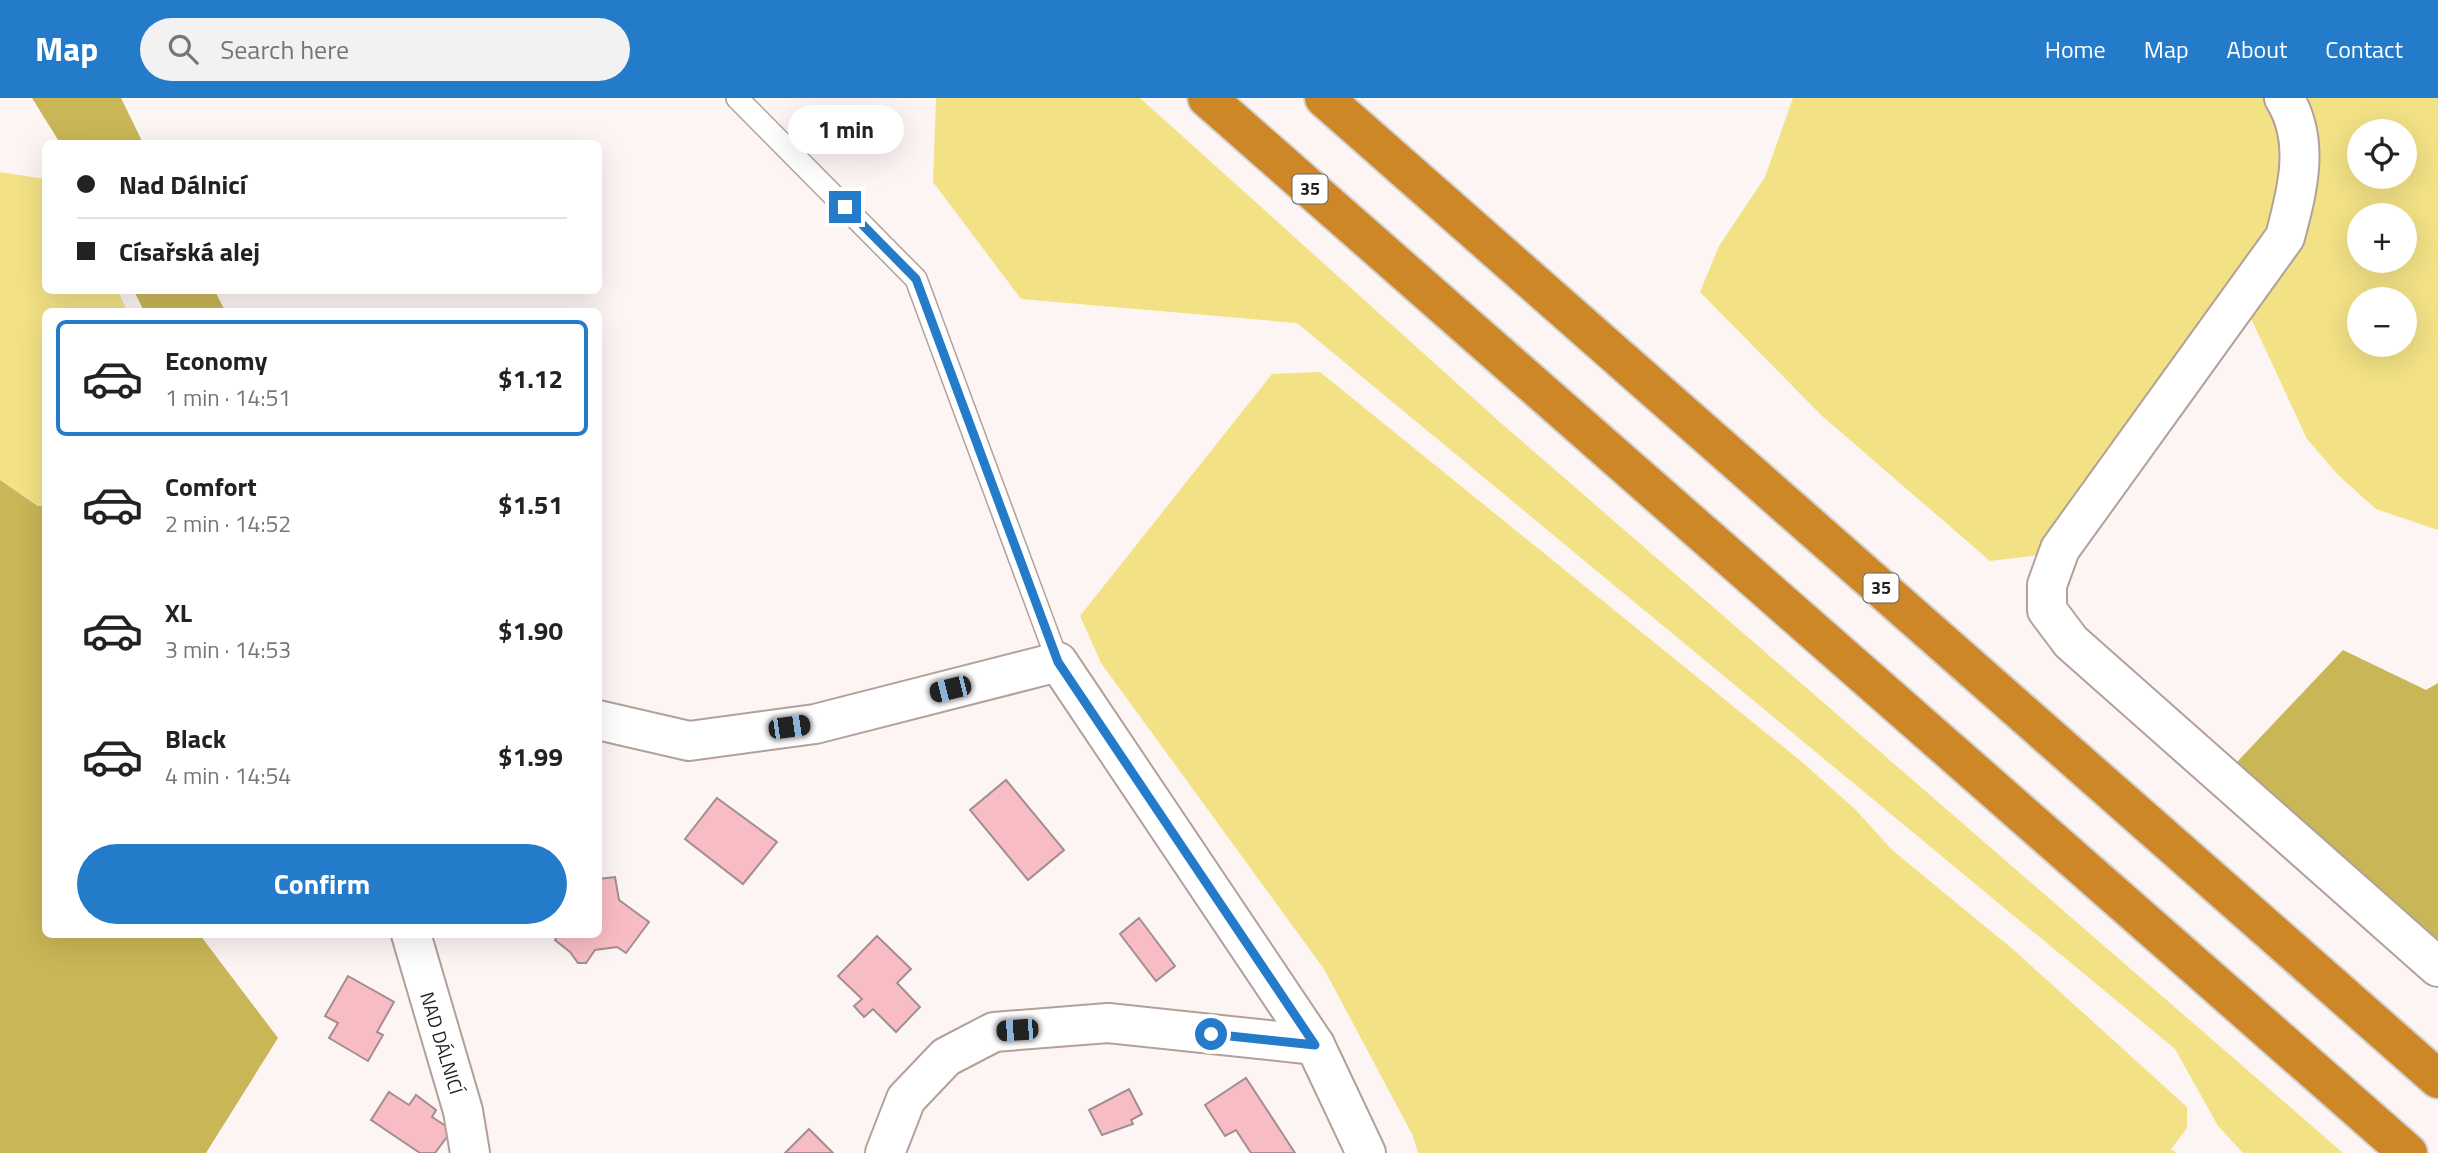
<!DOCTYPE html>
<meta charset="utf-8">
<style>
:root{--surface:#fff;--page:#f2f2f2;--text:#222;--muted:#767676;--line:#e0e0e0;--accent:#247bc9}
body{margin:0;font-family:"Titillium Web",sans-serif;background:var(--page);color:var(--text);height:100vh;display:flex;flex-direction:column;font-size:26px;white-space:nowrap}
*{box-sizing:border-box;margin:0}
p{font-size:23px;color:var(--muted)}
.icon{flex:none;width:38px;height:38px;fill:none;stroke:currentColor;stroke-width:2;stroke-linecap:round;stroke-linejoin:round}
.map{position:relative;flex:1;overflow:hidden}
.sheet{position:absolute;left:42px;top:210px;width:560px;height:630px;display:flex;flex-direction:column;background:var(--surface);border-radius:10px;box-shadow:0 7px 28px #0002}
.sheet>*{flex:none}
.banner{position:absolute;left:42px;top:42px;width:560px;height:154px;border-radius:10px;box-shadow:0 7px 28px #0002;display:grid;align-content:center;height:154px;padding:0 35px;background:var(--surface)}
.fabs{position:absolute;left:2347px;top:21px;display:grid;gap:14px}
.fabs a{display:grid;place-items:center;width:70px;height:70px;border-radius:50%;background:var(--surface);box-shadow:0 7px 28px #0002;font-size:35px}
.end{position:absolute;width:32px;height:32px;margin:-16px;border:9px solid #247bc9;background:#fff;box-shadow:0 0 0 4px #fff}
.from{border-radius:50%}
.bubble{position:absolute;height:49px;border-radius:24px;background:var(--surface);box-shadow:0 7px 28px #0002;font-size:23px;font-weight:700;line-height:49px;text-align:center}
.car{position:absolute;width:21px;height:42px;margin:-21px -10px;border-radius:9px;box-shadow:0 0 5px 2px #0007;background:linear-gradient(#222 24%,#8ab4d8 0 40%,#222 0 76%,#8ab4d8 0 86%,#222 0)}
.banner b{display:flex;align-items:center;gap:24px;height:66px;font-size:26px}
.banner b+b{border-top:2px solid var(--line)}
.banner i{width:18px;height:18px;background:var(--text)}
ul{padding:12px 0 0;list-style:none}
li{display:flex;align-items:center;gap:21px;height:116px;margin:0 14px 10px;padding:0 21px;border:4px solid transparent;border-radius:10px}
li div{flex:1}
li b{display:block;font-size:26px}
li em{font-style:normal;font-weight:700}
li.active{border-color:var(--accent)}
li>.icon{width:63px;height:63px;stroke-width:1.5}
.primary-button{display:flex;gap:14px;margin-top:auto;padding:14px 35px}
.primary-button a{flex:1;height:80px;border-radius:42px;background:var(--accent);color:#fff;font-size:28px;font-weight:700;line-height:80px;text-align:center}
header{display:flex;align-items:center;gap:42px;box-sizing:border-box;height:98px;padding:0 35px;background:var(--accent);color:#fff}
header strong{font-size:33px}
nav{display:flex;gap:38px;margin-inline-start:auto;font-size:24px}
.search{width:490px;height:63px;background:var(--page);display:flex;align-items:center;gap:18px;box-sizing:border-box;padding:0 24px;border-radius:38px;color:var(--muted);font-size:26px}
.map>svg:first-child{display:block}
</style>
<header>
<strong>Map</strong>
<div class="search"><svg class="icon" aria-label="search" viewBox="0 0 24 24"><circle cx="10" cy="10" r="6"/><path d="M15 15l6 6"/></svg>Search here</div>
<nav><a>Home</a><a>Map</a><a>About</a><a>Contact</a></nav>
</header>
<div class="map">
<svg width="2438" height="1055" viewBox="0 0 2438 1055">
<rect width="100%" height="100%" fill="#fdf5f3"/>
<g fill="#f2e185" fill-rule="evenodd">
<polygon points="936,0 1140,0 1502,326 2343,1055 2243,1055 2218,1028 2175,951 1297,225 1021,201 933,84"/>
<polygon points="1793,0 2264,0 2286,47 2279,99 2261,147 2040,457 1990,463 1821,317 1700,194 1719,148 1765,79"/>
<path d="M2300,0H2438V432L2376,411L2338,377L2307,341L2249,216L2308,132L2319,33ZM2359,33H2404V79H2359ZM2359,117H2404V163H2359ZM2359,201H2404V247H2359Z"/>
<polygon points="0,74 45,81 46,192 118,193 127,213 46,214 45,408 39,408 0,382"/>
<polygon points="1320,274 1802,664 1855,711 1892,752 2015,853 2187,1009 2187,1030 2171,1051 2176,1055 1418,1055 1413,1038 1324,871 1101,565 1080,518 1272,276"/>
</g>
<g fill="#c8b657">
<polygon points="32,0 121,0 143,45 60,45"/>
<polygon points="134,193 215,193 225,213 144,213"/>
<polygon points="0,382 38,408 45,408 46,836 200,837 278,940 206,1055 0,1055"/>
<polygon points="2343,552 2426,592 2438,585 2438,843 2237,664"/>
</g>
<g fill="#f8bcc4" stroke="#a28e90" stroke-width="2">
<polygon points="1006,682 1064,752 1028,782 970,712"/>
<polygon points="717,700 777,744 743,786 685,741"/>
<polygon points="615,779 619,802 649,824 626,855 617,849 595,852 586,865 578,865 570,854 555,842 559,836 598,836 598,781"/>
<polygon points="1139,820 1175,868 1156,883 1120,836"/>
<polygon points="877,838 911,871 897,885 920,909 896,934 873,911 864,919 854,908 862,901 838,878"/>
<polygon points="348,878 394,904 377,934 383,937 368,963 329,940 338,925 325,918"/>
<polygon points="1246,980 1284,1038 1295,1055 1251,1055 1236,1032 1225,1038 1205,1007"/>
<polygon points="1129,991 1142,1016 1131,1022 1133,1026 1102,1037 1089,1012"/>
<polygon points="389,994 409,1007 416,997 436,1012 432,1019 452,1032 435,1055 420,1055 371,1022"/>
<polygon points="809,1031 833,1055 785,1055"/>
</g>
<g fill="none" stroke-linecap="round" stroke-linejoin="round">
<defs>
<polyline id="lane" points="737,0 916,181 1058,564"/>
<g id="street">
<path d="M2284,0C2311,43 2297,94 2285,139L2060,451L2047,487V512L2071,544L2438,869"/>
<polyline points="598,622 689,643 815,626 1058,564 1315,947 1366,1055"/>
<polyline points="411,836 463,1013 470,1055"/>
<polyline points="885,1055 906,1001 946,959 994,934 1108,925 1315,947"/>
</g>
<g id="highway">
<polyline points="1207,0 2408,1055"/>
<polyline points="1324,0 2438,981"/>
</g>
</defs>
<use href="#lane" stroke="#b2a099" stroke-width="24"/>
<use href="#street" stroke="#b2a099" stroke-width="42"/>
<use href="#highway" stroke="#d3d2d1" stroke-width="42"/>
<use href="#lane" stroke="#fff" stroke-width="21"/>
<use href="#street" stroke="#fff" stroke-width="38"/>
<use href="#highway" stroke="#cd8727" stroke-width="38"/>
</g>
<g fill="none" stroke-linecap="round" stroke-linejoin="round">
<polyline stroke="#247bc9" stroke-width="9" points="845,109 916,181 1058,564 1315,947 1211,936"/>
</g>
<g text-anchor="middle" stroke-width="5" stroke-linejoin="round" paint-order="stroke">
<g fill="#fff" stroke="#66615f" stroke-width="2">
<rect x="1292.5" y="76.5" width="35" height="29" rx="5"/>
<rect x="1863.5" y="475.5" width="35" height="29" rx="5"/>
</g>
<g font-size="18" font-weight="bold" fill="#241d1b">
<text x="1310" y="97">35</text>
<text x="1881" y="496">35</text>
</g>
<g font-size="19" fill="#241d1b" stroke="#fff">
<text transform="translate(442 945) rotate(73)" y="7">NAD DÁLNICÍ</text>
</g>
</g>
</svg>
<div class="fabs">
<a><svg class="icon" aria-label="locate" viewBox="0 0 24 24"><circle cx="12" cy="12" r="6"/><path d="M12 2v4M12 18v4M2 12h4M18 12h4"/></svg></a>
<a>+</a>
<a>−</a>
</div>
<i class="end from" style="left:1211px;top:936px"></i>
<i class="end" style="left:845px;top:109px"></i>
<div class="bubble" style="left:788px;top:7px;width:116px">1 min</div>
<i class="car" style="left:950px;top:591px;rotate:256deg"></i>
<i class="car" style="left:789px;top:629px;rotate:82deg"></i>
<i class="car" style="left:1017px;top:932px;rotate:266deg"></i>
<div class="banner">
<b><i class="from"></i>Nad Dálnicí</b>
<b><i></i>Císařská alej</b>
</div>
<section class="sheet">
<ul>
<li class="active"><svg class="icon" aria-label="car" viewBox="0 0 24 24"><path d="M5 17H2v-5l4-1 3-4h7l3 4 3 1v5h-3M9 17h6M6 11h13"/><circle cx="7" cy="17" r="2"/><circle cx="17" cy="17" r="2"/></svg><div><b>Economy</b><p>1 min · 14:51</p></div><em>$1.12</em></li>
<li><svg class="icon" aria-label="car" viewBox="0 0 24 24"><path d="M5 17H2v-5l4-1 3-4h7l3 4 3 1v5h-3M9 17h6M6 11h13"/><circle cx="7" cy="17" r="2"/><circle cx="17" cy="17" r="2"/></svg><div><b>Comfort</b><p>2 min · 14:52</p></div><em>$1.51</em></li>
<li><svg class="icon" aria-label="car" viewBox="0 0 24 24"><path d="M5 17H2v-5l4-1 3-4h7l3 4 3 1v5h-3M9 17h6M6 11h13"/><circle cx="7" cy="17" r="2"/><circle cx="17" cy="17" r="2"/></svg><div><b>XL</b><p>3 min · 14:53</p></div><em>$1.90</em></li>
<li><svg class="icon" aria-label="car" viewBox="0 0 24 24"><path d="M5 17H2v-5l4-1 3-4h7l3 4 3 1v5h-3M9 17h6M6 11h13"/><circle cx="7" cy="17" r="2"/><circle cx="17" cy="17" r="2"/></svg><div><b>Black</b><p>4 min · 14:54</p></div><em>$1.99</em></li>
</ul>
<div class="primary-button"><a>Confirm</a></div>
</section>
</div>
